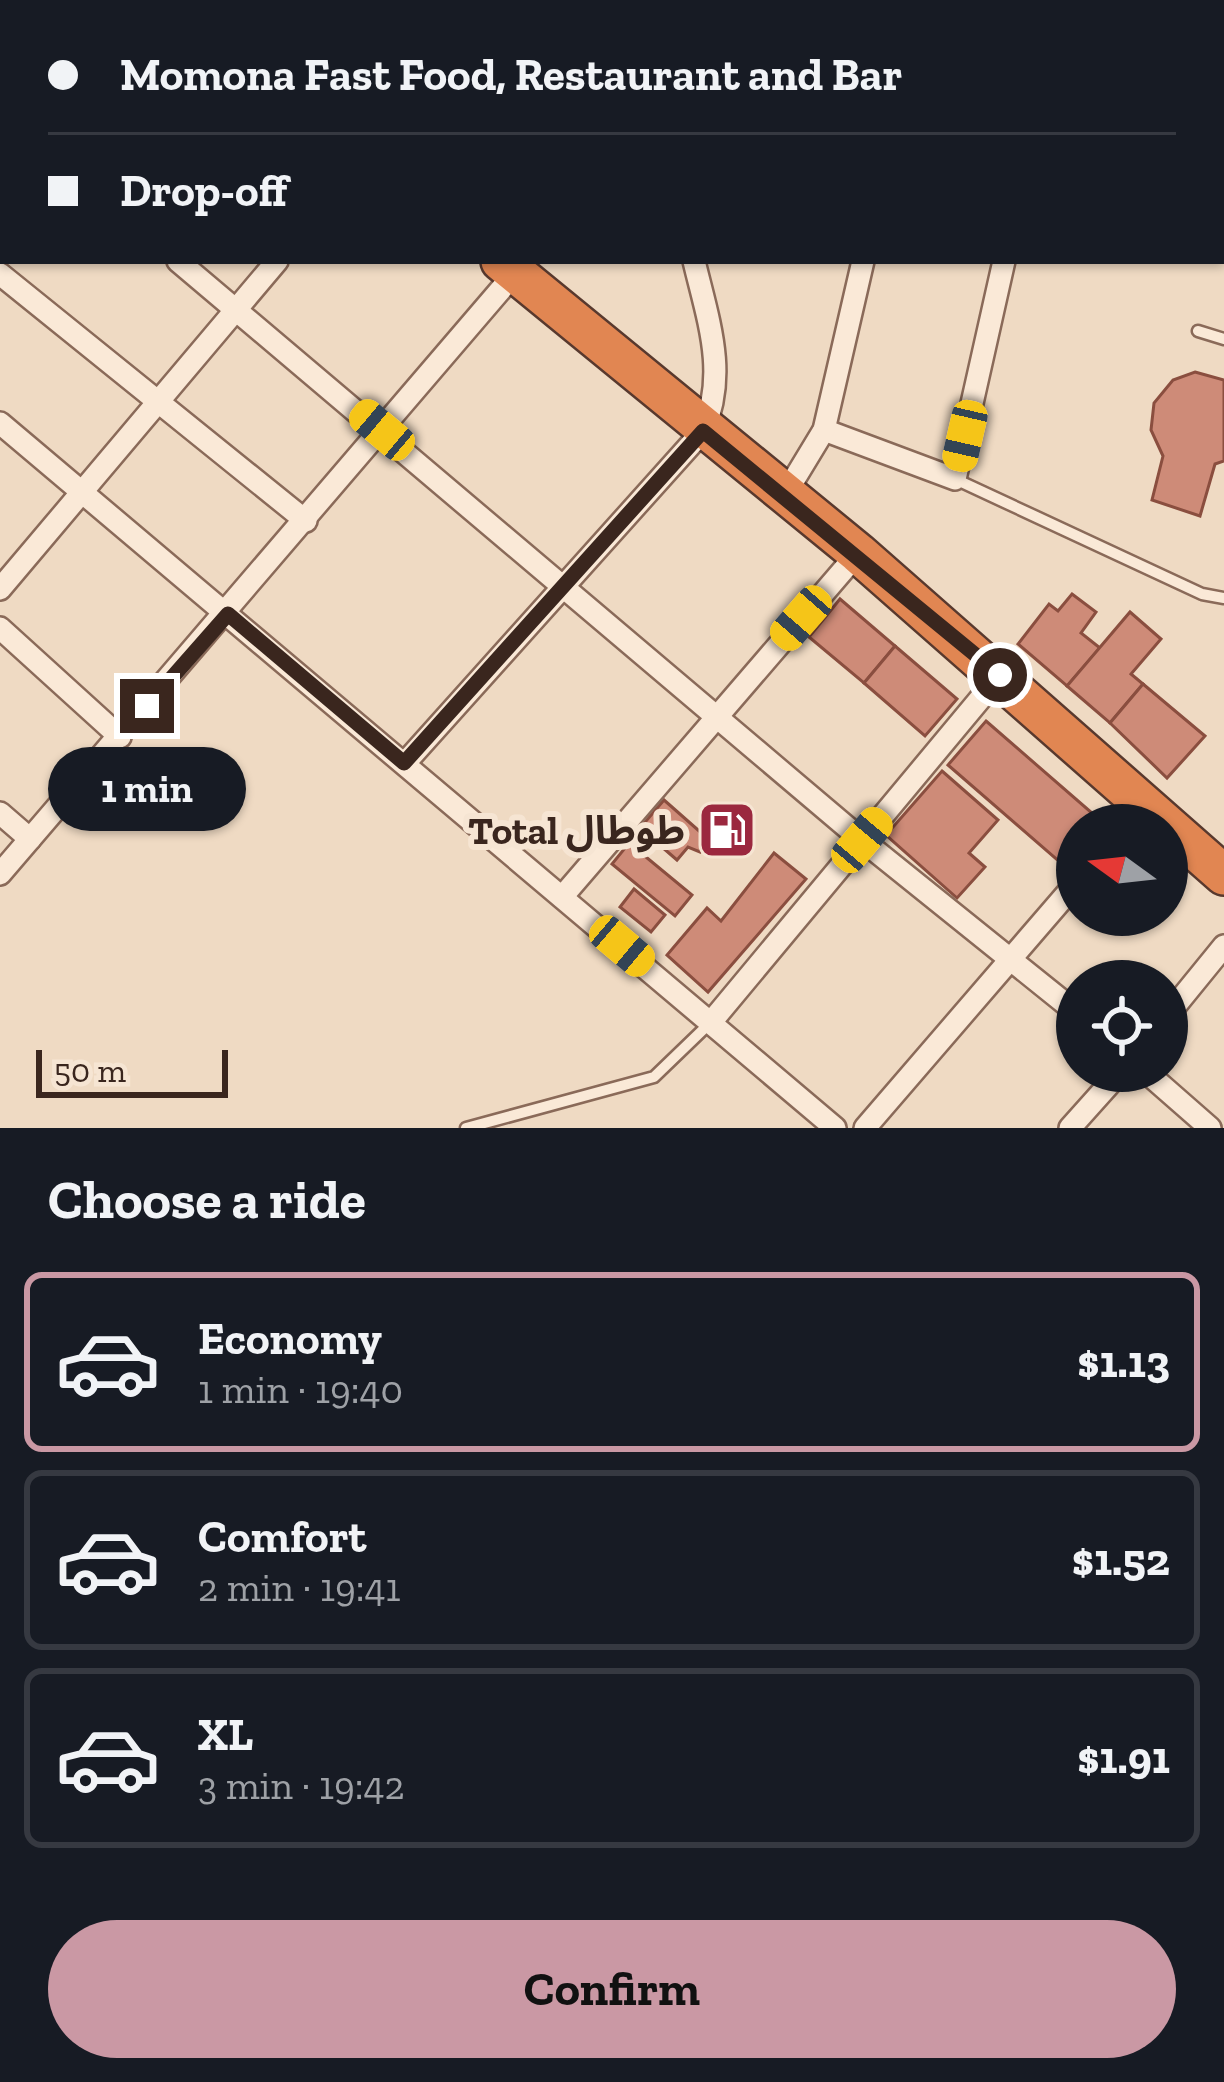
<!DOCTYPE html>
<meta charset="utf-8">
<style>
:root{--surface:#171b24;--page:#20242c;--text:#f1f3f6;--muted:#9ea1a6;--line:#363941;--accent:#ca98a4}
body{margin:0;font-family:"Zilla Slab","Noto Sans Arabic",serif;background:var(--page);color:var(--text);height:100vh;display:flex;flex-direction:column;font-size:45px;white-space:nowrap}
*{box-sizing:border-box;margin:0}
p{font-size:39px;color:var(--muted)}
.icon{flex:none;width:66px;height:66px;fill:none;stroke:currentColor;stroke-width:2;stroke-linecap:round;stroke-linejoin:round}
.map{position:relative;height:1128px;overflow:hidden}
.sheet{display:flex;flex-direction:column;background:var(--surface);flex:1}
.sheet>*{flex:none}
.banner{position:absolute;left:0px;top:0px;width:1224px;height:264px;box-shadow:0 3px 9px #0004;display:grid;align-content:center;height:264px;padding:0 48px;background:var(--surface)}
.needle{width:78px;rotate:285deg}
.fabs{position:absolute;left:1056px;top:804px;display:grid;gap:24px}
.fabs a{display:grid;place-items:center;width:132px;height:132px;border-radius:50%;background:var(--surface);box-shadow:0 3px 9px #0004;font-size:60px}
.scale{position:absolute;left:36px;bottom:30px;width:192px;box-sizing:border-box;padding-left:12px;border:6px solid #3a261e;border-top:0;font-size:33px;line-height:42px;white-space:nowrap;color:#3a261e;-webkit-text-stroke:9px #f6e5d3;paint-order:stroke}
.end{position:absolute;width:54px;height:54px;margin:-27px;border:15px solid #3a261e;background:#fff;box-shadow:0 0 0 6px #fff}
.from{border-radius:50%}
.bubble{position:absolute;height:84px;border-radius:42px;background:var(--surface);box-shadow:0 3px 9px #0004;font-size:39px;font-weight:800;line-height:84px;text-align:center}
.car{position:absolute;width:36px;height:72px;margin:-36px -18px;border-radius:15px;box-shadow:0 0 9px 3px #0007;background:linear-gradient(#f5c518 24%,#345 0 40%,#f5c518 0 76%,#345 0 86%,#f5c518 0)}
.banner b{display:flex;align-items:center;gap:42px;height:114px;font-size:45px}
.banner b+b{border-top:3px solid var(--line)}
.banner i{width:30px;height:30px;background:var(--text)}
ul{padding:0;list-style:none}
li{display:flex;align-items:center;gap:36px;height:180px;margin:0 24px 18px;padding:0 24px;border:6px solid var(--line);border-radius:18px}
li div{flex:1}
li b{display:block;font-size:45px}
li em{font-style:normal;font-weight:800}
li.active{border-color:var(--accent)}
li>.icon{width:108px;height:108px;stroke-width:1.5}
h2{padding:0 48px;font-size:54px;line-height:144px}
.action{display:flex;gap:24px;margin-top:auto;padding:24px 48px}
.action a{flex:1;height:138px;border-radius:72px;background:var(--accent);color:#111;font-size:48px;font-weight:800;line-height:138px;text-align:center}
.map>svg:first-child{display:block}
</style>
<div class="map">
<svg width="1224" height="1128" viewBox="0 0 1224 1128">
<rect width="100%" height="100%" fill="#efdac3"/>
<g fill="#ce8b78" stroke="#8a4e3f" stroke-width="3">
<polygon points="1195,372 1224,380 1224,461 1215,464 1200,516 1152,500 1163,456 1151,430 1154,403 1173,380"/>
<polygon points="1072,594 1096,612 1081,633 1100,648 1067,686 1018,644 1049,604 1058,611"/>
<polygon points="840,599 895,646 864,683 809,637"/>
<polygon points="1130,612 1161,639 1131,674 1143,684 1110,723 1067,686"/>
<polygon points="895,646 957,699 925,736 864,683"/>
<polygon points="1143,684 1205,736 1167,778 1110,723"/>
<polygon points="986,721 1100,820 1077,825 1077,847 1062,864 948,765"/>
<polygon points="942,771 998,820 969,853 985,867 957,898 886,835"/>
<polygon points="664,800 706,837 700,852 688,847 677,860 640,828"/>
<polygon points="629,843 692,895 675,916 612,864"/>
<polygon points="774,853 806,879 708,992 667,955 707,908 721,921"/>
<polygon points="634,889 665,915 651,932 620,907"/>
</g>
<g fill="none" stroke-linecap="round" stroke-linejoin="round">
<defs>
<g id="lane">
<polyline points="1198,331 1224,339"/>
<polyline points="955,479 1202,594 1224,598"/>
<polyline points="466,1128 654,1077 710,1023"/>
</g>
<g id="street">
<polyline points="428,0 432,3"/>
<polyline points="633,0 634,3"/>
<polyline points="829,0 844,3"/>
<polyline points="498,3 501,0"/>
<polyline points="1042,3 1043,0"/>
<polyline points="0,119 3,121"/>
<polyline points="0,238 3,235"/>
<polyline points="178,261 862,840 1077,1013"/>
<polyline points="0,274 306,521"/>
<polyline points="0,423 835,1128"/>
<polyline points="824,430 955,479 1004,261"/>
<polyline points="784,496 824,430 863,261"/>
<polyline points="0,589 277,261"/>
<polyline points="0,628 120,737"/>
<path d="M405,763L703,431C728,373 708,320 694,261"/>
<polyline points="0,813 30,839"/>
<polyline points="0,874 521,266"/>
<polyline points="562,897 858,553"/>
<polyline points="1167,1016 1224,946"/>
<polyline points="712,1021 1000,675"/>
<polyline points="1145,1071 1210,1128"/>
<polyline points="865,1128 1077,882"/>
<polyline points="1070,1128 1121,1071"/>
</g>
<g id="highway">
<polyline points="187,0 191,3"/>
<polyline points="501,261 858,553 1224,875"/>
</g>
</defs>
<use href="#lane" stroke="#8a6a59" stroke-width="15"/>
<use href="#street" stroke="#8a6a59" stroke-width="26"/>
<use href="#highway" stroke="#58392e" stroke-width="44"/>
<use href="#lane" stroke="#fae9d7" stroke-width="10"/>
<use href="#street" stroke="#fae9d7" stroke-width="21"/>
<use href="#highway" stroke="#e18652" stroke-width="39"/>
</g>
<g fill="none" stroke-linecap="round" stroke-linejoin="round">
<polyline stroke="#3a261e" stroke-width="15" points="147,706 228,614 404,763 703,431 1000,675"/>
</g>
<defs>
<symbol id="fuel-square" viewBox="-11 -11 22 22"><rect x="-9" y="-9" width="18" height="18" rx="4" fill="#9b283f" stroke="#f6e5d3"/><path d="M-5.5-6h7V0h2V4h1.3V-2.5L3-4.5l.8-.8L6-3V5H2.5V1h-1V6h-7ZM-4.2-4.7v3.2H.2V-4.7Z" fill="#fff"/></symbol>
</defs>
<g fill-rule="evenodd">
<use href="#fuel-square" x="694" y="797" width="66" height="66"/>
</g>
<g text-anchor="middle" stroke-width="12" stroke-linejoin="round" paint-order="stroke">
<g font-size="39" font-weight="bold" fill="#3a261e" stroke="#f6e5d3" text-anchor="end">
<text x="685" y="844">Total طوطال</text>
</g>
</g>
</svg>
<div class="fabs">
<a><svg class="needle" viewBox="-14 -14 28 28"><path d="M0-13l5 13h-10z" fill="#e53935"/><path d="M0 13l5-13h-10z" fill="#9ea1a6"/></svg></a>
<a><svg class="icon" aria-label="locate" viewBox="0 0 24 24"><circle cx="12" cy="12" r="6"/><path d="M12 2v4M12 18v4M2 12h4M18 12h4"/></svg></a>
</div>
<div class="scale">50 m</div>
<i class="end from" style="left:1000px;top:675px"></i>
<i class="end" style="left:147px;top:706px"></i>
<div class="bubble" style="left:48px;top:747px;width:198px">1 min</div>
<i class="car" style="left:382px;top:430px;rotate:310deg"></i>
<i class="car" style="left:965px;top:436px;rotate:193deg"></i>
<i class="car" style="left:801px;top:618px;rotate:221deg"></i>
<i class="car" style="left:862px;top:840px;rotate:40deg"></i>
<i class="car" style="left:622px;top:946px;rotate:130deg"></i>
<div class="banner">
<b><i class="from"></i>Momona Fast Food, Restaurant and Bar</b>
<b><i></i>Drop-off</b>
</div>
</div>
<section class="sheet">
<h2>Choose a ride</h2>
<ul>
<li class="active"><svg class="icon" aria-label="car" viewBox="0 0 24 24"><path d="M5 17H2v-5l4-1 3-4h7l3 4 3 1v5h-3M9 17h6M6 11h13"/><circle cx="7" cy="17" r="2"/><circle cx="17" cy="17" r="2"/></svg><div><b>Economy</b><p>1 min · 19:40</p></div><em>$1.13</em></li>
<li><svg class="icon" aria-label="car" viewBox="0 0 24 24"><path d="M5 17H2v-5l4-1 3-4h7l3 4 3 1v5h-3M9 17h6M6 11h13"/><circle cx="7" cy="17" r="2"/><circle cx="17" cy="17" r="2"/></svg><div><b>Comfort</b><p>2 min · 19:41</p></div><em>$1.52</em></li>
<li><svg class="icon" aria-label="car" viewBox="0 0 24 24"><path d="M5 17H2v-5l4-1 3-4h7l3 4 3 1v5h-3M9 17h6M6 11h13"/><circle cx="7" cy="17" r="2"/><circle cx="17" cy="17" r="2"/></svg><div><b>XL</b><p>3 min · 19:42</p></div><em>$1.91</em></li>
</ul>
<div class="action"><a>Confirm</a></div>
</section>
